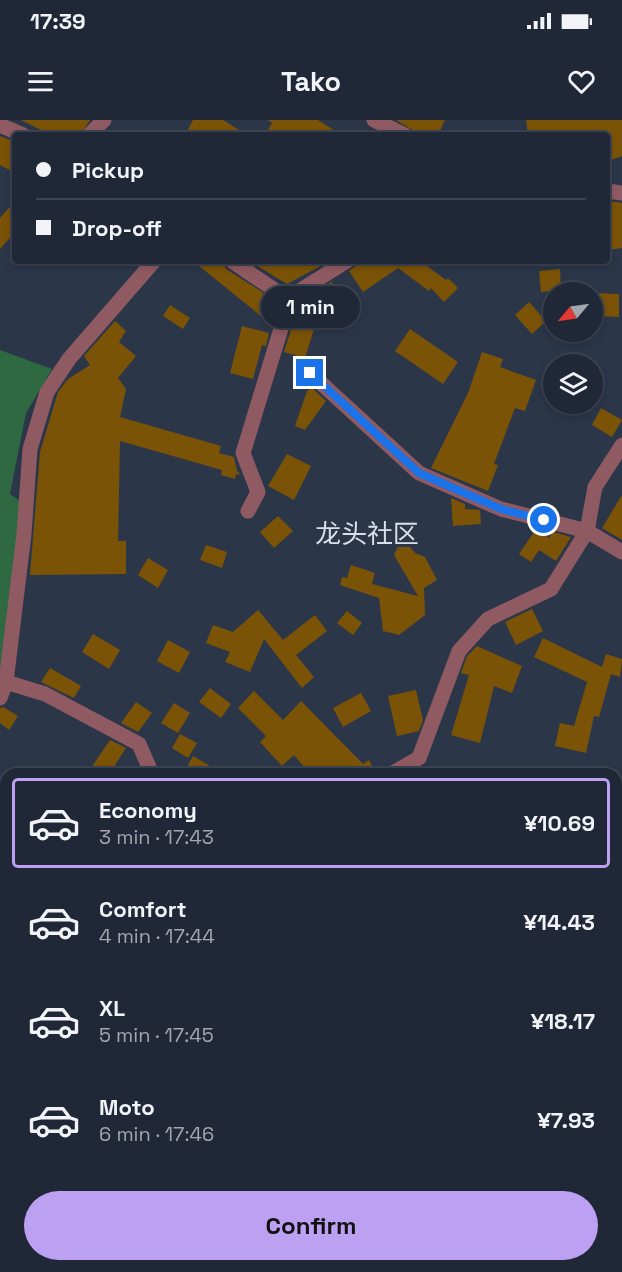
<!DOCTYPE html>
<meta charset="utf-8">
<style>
:root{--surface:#202837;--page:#28303f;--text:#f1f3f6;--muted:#a2a6ad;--line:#3d4452;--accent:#bca0f2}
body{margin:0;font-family:"Space Grotesk","Noto Sans SC",sans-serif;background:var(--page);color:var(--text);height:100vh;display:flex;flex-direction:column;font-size:22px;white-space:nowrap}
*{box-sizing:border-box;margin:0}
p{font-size:20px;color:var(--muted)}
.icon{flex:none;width:33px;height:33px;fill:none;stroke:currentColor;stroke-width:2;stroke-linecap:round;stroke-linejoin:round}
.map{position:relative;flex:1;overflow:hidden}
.panel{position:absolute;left:0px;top:648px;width:622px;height:504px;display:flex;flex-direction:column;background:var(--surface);border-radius:18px 18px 0 0;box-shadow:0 3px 9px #0003,0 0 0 2px var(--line)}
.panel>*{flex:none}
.top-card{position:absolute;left:12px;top:12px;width:598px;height:132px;border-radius:6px;box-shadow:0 3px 9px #0003,0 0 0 2px var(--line);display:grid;align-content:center;height:132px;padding:0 24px;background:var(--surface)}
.needle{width:39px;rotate:241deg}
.controls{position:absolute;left:543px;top:162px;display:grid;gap:12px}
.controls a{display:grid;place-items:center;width:60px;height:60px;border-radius:50%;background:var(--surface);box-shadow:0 3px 9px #0003,0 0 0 2px var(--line);font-size:30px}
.end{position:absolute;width:27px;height:27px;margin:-14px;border:8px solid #1a73e8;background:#fff;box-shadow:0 0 0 3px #fff}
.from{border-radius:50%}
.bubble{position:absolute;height:42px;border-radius:21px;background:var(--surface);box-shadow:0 3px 9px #0003,0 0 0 2px var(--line);font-size:20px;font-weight:700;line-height:42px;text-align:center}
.top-card b{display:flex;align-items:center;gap:21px;height:57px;font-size:22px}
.top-card b+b{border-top:2px solid var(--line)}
.top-card i{width:15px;height:15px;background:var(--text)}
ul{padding:10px 0 0;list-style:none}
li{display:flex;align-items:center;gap:18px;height:90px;margin:0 12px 9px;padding:0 12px;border:3px solid transparent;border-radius:6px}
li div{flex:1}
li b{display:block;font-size:22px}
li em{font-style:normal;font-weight:700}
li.active{border-color:var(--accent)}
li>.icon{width:54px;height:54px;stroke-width:1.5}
.button{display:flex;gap:12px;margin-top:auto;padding:12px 24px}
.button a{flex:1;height:69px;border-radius:36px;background:var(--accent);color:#111;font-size:24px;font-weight:700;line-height:69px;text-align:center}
.status{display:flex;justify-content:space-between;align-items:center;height:42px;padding:0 30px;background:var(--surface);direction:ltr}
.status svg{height:16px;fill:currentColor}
header{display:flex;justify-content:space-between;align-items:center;height:78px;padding:0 24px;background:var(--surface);font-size:27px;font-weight:700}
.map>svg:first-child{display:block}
</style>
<div class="status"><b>17:39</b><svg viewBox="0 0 49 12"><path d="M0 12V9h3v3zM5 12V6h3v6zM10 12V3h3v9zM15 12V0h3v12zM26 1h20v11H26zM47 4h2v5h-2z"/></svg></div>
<header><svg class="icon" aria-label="menu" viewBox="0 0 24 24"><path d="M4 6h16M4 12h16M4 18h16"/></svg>Tako<svg class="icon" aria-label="heart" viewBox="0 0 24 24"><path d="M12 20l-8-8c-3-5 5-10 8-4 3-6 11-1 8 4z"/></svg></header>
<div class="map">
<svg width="622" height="1152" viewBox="0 0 622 1152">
<rect width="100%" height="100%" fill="#2b3649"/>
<g fill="#2f6942">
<polygon points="0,230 52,249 26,293 10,374 23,383 2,549 0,548"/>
<polygon points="99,1146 269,1146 273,1152 108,1152"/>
</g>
<g fill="#7b5307">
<polygon points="21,0 90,0 80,15 51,15"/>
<polygon points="193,0 223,0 247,15 196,15 188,10"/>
<polygon points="268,0 318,0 342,15 292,15 284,10 280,15 265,15 272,3"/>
<polygon points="396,0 445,0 438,15 421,15"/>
<polygon points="526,0 622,0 622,36 608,41 608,15 528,15"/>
<polygon points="0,16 15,22 15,53 0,45"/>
<polygon points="15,81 15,112 0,129 0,98"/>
<polygon points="608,81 622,83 622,128 608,130"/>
<polygon points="193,141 222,141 226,149 278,182 272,205"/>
<polygon points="249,141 325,141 326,143 287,164"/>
<polygon points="363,141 420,141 446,160 448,158 458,168 444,182 431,168 429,171 398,148 363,172 349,151"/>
<polygon points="560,149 561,170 541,172 539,151"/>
<polygon points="333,161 329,173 359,190 353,203 321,187 305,238 284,232 297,191 306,194 304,179"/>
<polygon points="594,173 619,174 619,197 593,196"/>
<polygon points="529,182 546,201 532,214 515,195"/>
<polygon points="170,185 190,198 183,209 163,196"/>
<polygon points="115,201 126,211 119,222 136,236 118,258 126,269 120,297 221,326 219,333 234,337 237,351 241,355 236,354 235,359 221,355 222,350 120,321 118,421 126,421 126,454 30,455 40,332 58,272 68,259 90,245 84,236"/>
<polygon points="242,206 269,213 266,226 262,225 253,259 230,253"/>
<polygon points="410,209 458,242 443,264 395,231"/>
<polygon points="482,232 503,239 500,247 536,260 525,291 515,288 494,344 498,345 488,371 431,348 468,273"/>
<polygon points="312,268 326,281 305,310 295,306 307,271"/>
<polygon points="601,288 622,300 612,317 592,305"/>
<polygon points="287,334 311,346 294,380 268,366"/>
<polygon points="622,375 622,420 602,408"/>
<polygon points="451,378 465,384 465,389 480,390 481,404 453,406"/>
<polygon points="278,396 293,411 274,428 260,412"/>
<polygon points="536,409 549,418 553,412 571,417 556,441 539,430 531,442 519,434"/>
<polygon points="407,423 415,433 425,437 437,460 424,468 425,495 399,515 383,511 379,478 340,465 342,457 347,458 351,445 375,453 372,464 418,476 394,435 398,426"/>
<polygon points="206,425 227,432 222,448 200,440"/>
<polygon points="148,438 168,450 158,468 138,455"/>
<polygon points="532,489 543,511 516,525 505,502"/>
<polygon points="258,490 283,520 315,495 327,511 296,535 314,557 302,568 264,519 250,552 225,542 230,532 206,523 213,505 233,512"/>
<polygon points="347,491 362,503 353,515 337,503"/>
<polygon points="93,514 120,530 109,549 82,532"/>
<polygon points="543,518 602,547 606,534 622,539 620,557 611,554 599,597 594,596 586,633 555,626 560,603 574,606 587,562 534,537"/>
<polygon points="168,520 190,532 179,553 157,541"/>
<polygon points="477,526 522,546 512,573 494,566 480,623 451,615 469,555 461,553 467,536"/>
<polygon points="50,548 81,566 74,578 41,562"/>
<polygon points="210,568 231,584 221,598 199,582"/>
<polygon points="416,570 423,600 419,611 397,616 388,576"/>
<polygon points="254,571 283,600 301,581 363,644 369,640 376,654 310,654 294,635 282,646 260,622 266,616 238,588"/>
<polygon points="361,573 371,591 343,607 333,588"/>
<polygon points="136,582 152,593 138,612 121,603"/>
<polygon points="174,583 190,593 178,613 161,603"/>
<polygon points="3,587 18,596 9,610 0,603 0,588"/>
<polygon points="180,614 197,623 188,638 172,628"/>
<polygon points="110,620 126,628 115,645 129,654 87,654"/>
<polygon points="193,636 210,646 205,654 183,654"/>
</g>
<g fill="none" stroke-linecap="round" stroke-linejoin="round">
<g stroke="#905a62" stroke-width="15">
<polyline points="374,0 405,15"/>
<polyline points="0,5 23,15"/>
<polyline points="89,15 104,0"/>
<polyline points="608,71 622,73"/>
<polyline points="232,141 276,171 291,176 347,141"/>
<polyline points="310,253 419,353 501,389 587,411 551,469 488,499 459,531 419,638 391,654"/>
<polyline points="622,325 595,367 587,411 622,432"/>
<polyline points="248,391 258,372 243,333 291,176"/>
<polyline points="6,562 45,574 139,624 152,654"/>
<polyline points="0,578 6,562 24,414 30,329 47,272 69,239 154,141"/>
<polyline points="616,817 622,818"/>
<polyline points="0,953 6,952"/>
</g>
</g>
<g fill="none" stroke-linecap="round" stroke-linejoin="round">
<polyline stroke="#1a73e8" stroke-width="8" points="310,253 419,353 501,389 544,400"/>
</g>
<g text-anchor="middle" stroke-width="6" stroke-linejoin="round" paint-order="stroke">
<g font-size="26" fill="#d8dfea" stroke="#2b3649">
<text x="367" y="423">龙头社区</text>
</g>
</g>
</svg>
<div class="controls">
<a><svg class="needle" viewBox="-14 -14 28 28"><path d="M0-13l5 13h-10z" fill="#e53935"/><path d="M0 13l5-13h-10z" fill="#a2a6ad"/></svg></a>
<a><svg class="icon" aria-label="layers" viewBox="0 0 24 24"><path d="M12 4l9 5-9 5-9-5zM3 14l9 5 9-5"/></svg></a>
</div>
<i class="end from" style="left:544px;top:400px"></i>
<i class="end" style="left:310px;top:253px"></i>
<div class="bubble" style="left:261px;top:166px;width:99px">1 min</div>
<div class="top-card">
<b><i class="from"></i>Pickup</b>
<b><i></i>Drop-off</b>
</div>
<section class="panel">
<ul>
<li class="active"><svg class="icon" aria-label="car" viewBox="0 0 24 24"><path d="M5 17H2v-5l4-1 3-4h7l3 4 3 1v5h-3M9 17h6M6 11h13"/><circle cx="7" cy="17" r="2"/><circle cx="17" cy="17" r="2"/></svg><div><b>Economy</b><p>3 min · 17:43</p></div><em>¥10.69</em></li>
<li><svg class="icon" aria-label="car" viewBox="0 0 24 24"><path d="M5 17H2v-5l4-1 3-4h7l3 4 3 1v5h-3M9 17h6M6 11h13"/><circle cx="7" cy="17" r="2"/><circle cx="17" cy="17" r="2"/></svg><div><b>Comfort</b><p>4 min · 17:44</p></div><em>¥14.43</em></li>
<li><svg class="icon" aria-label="car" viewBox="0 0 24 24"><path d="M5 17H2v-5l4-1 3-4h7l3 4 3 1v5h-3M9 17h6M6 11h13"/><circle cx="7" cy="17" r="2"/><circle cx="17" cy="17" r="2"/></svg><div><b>XL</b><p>5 min · 17:45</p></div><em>¥18.17</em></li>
<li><svg class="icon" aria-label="car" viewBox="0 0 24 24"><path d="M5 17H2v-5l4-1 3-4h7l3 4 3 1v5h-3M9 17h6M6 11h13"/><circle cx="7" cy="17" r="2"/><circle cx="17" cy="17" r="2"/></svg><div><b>Moto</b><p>6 min · 17:46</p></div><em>¥7.93</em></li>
</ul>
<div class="button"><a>Confirm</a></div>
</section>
</div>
